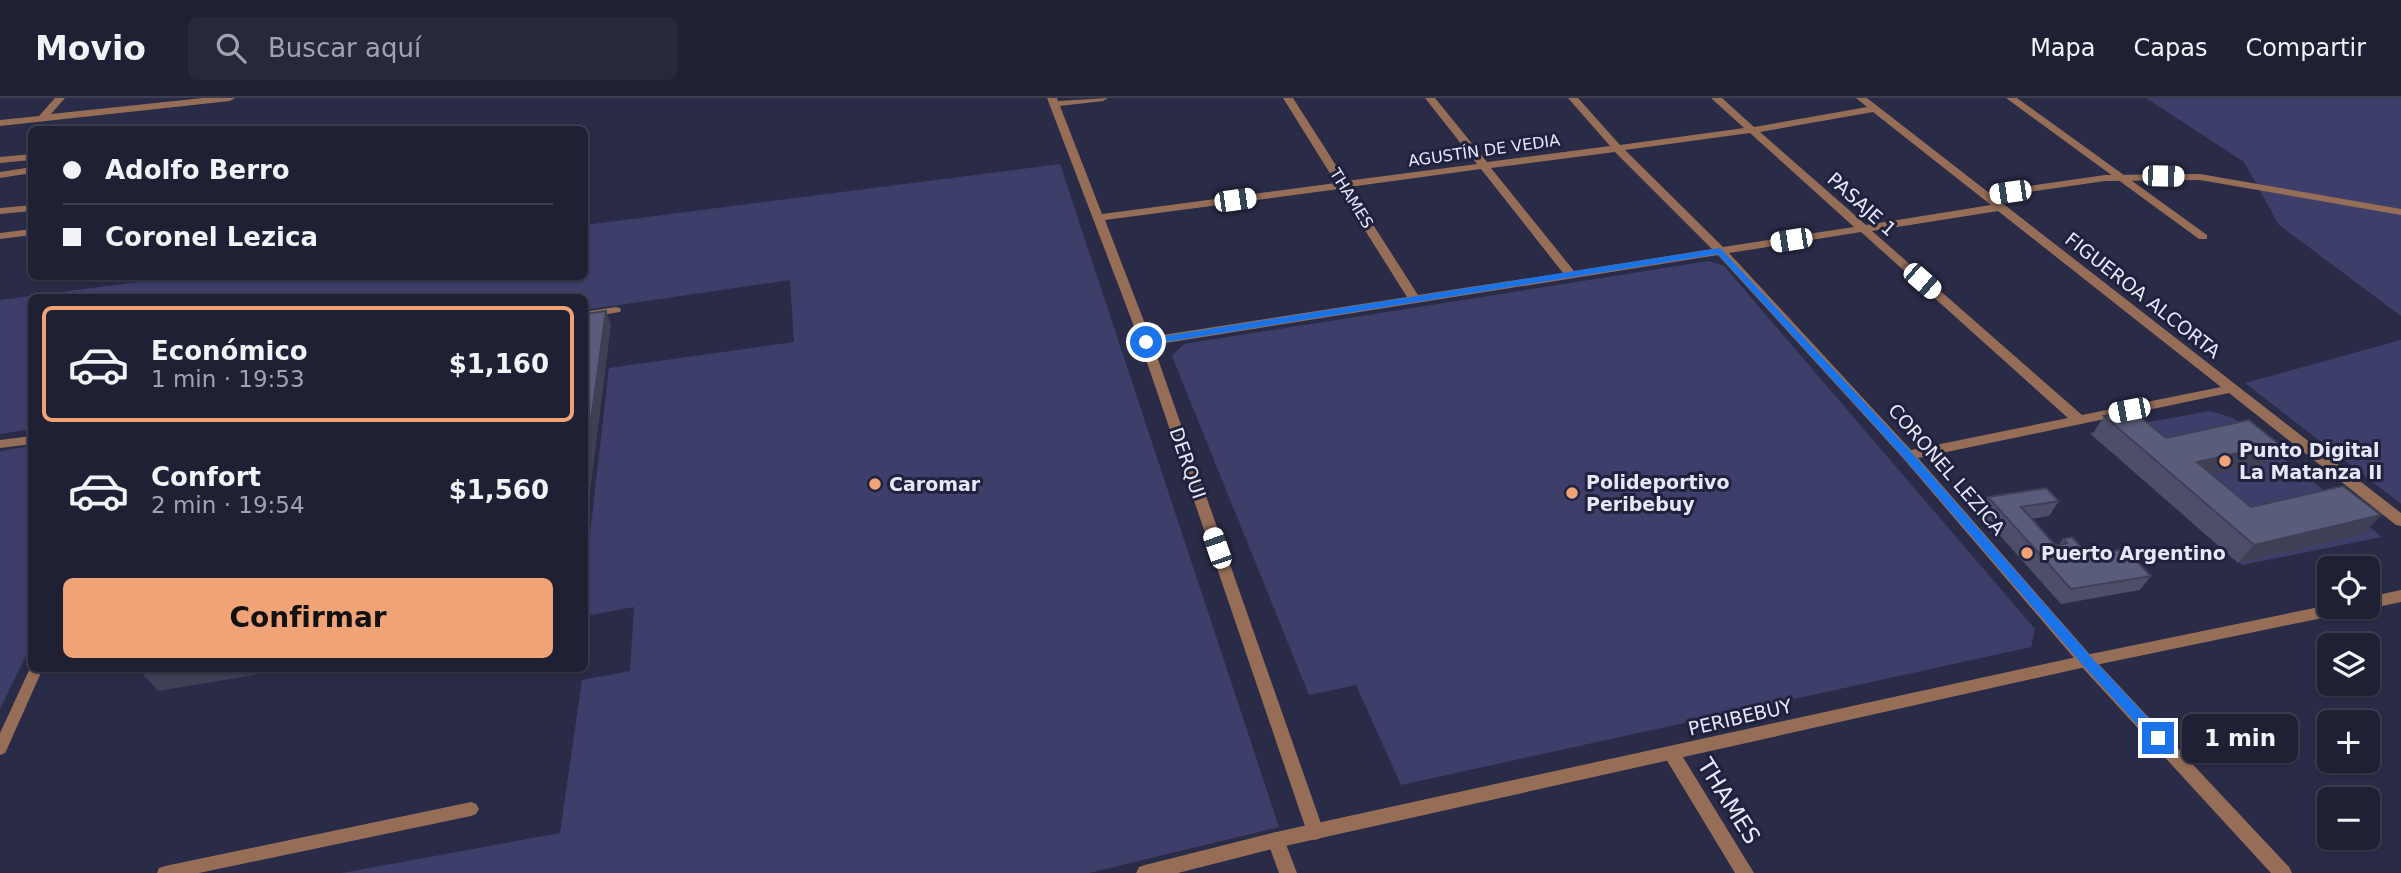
<!DOCTYPE html>
<html lang="es">
<meta charset="utf-8">
<style>
:root{--surface:#202035;--page:#28283d;--text:#f1f3f6;--muted:#a2a3ad;--line:#3d3e50;--accent:#efa377}
body{margin:0;font-family:"DejaVu Sans",sans-serif;background:var(--page);color:var(--text);height:100vh;display:flex;flex-direction:column;font-size:26px;white-space:nowrap}
*{box-sizing:border-box;margin:0}
p{font-size:23px;color:var(--muted)}
.icon{flex:none;width:38px;height:38px;fill:none;stroke:currentColor;stroke-width:2;stroke-linecap:round;stroke-linejoin:round}
.map{position:relative;flex:1;overflow:hidden}
.side{position:absolute;left:28px;top:196px;width:560px;height:378px;display:flex;flex-direction:column;background:var(--surface);border-radius:10px;box-shadow:0 2px 5px #0004,0 0 0 2px var(--line)}
.side>*{flex:none}
.hud{position:absolute;left:28px;top:28px;width:560px;height:154px;border-radius:10px;box-shadow:0 2px 5px #0004,0 0 0 2px var(--line);display:grid;align-content:center;height:154px;padding:0 35px;background:var(--surface)}
.fabs{position:absolute;left:2317px;top:458px;display:grid;gap:14px}
.fabs a{display:grid;place-items:center;width:63px;height:63px;border-radius:10px;background:var(--surface);box-shadow:0 2px 5px #0004,0 0 0 2px var(--line);font-size:35px}
.end{position:absolute;width:32px;height:32px;margin:-16px;border:9px solid #1a73e8;background:#fff;box-shadow:0 0 0 4px #fff}
.from{border-radius:50%}
.bubble{position:absolute;height:49px;border-radius:10px;background:var(--surface);box-shadow:0 2px 5px #0004,0 0 0 2px var(--line);font-size:23px;font-weight:700;line-height:49px;text-align:center}
.car{position:absolute;width:21px;height:42px;margin:-21px -10px;border-radius:9px;box-shadow:0 0 5px 2px #0007;background:linear-gradient(#fff 24%,#345 0 40%,#fff 0 76%,#345 0 86%,#fff 0)}
.hud b{display:flex;align-items:center;gap:24px;height:66px;font-size:26px}
.hud b+b{border-top:2px solid var(--line)}
.hud i{width:18px;height:18px;background:var(--text)}
ul{padding:12px 0 0;list-style:none}
li{display:flex;align-items:center;gap:21px;height:116px;margin:0 14px 10px;padding:0 21px;border:4px solid transparent;border-radius:10px}
li div{flex:1}
li b{display:block;font-size:26px}
li em{font-style:normal;font-weight:700}
li.active{border-color:var(--accent)}
li>.icon{width:63px;height:63px;stroke-width:1.5}
.button{display:flex;gap:14px;margin-top:auto;padding:14px 35px}
.button a{flex:1;height:80px;border-radius:10px;background:var(--accent);color:#111;font-size:28px;font-weight:700;line-height:80px;text-align:center}
header{display:flex;align-items:center;gap:42px;box-sizing:border-box;height:98px;padding:0 35px;background:var(--surface);border-bottom:2px solid var(--line)}
header strong{font-size:33px}
nav{display:flex;gap:38px;margin-inline-start:auto;font-size:24px}
.search{width:490px;height:63px;background:var(--page);display:flex;align-items:center;gap:18px;box-sizing:border-box;padding:0 24px;border-radius:10px;color:var(--muted);font-size:26px}
.map>svg:first-child{display:block}
</style>
<header>
<strong>Movio</strong>
<div class="search"><svg class="icon" aria-label="search" viewBox="0 0 24 24"><circle cx="10" cy="10" r="6"/><path d="M15 15l6 6"/></svg>Buscar aquí</div>
<nav><a>Mapa</a><a>Capas</a><a>Compartir</a></nav>
</header>
<div class="map">
<svg width="2401" height="775" viewBox="0 0 2401 775">
<rect width="100%" height="100%" fill="#2a2b47"/>
<g fill="#3d3f6a">
<polygon points="2146,0 2401,0 2401,218 2279,127 2244,64"/>
<polygon points="1060,66 1279,729 1089,775 342,775 560,735 582,582 630,573 634,509 585,518 585,480 609,270 794,244 790,182 585,212 584,200 32,200 31,331 0,336 0,202 185,178 584,178 585,127"/>
<polygon points="1709,163 1724,168 2035,531 2031,549 1401,687 1356,587 1309,597 1172,258 1184,246"/>
<polygon points="2401,242 2401,406 2245,285"/>
<polygon points="2210,313 2233,320 2382,439 2242,467 2089,335"/>
<polygon points="31,348 31,547 0,611 0,353"/>
</g>
<g fill="none" stroke-linecap="round" stroke-linejoin="round">
<g fill="#966e57" fill-rule="evenodd">
<polygon points="32,56 32,62 0,65 0,59"/>
<polygon points="32,69 32,75 0,80 0,74"/>
<polygon points="2200,76 2401,111 2401,117 2200,82 2105,83 1986,100 1981,97 1986,94 2105,77"/>
<polygon points="32,107 32,113 0,116 0,110"/>
<polygon points="32,131 32,137 0,141 0,135"/>
<polygon points="616,209 620,210 621,212 620,214 584,220 584,214"/>
<polygon points="32,338 32,346 0,350 0,342"/>
<polygon points="32,566 32,570 43,570 7,651 5,655 0,657 0,635"/>
<polygon points="471,704 476,706 479,711 476,716 471,718 199,775 157,775 159,770 165,768"/>
</g>
<g fill="#966e57" fill-rule="evenodd">
<polygon points="55,0 65,0 51,16 203,0 235,0 230,3 0,28 0,22 39,18"/>
<path d="M1047,0H1057L1058,3L1108,0L1103,3L1060,8L1102,116L1336,85L1283,0H1293L1346,83L1477,66L1425,0H1435L1487,64L1610,48L1568,0H1578L1620,47L1744,30L1711,0H1722L1754,29L1867,9L1856,0H1867L2401,415V428L2396,427L2229,295L1918,360L2092,559L2289,769L2292,775H2271L2080,567L1903,360L1718,157L1153,247L1324,734L1321,740L1315,742L1309,740L1140,244ZM1873,14L1991,107L1866,127L1760,34ZM1750,35L1854,129L1723,149L1625,52ZM1615,54L1712,151L1574,173L1491,70ZM1481,71L1563,175L1418,197L1349,89ZM1339,91L1407,199L1150,239L1105,122ZM1998,113L2221,289L2082,317L1872,133ZM1861,134L2068,320L1911,352L1729,155Z"/>
<polygon points="2006,0 2017,0 2207,137 2207,141 2199,141"/>
<polygon points="1672,649 1678,651 1754,775 1735,775 1666,661 1664,656 1666,651"/>
<polygon points="1276,734 1282,736 1297,775 1279,775 1267,742 1270,736"/>
</g>
<g fill="#966e57" fill-rule="evenodd">
<polygon points="2401,492 2401,504 2368,511 2363,509 2368,509 2368,499"/>
<polygon points="2329,507 2329,509 2354,509 2351,513 2346,515 2086,569 1276,750 1178,775 1136,775 1139,769 1145,767 1276,734 2086,557"/>
</g>
</g>
<g fill="#4d4f6a">
<polygon points="2104,318 2166,340 2279,346 2265,365 2212,376 2251,409 2364,436 2238,465 2092,337"/>
<polygon points="1988,399 2059,403 2049,418 2031,421 2056,448 2059,447 2063,441 2088,457 2151,478 2140,492 2061,506 1979,414"/>
</g>
<g fill="#3f4056">
<polygon points="606,213 611,227 584,441 584,373"/>
<polygon points="2279,346 2265,365 2183,383 2197,364"/>
<polygon points="2381,417 2364,436 2238,465 2254,447"/>
<polygon points="192,570 296,570 158,593 145,578"/>
</g>
<g fill="#5a5c7b" stroke="#3f4056" stroke-width="2">
<polygon points="606,213 584,373 584,216"/>
<polygon points="2133,313 2166,340 2249,322 2279,346 2197,364 2251,409 2343,388 2381,417 2254,447 2104,318"/>
<polygon points="2046,390 2059,403 2021,409 2056,448 2067,445 2063,441 2072,439 2088,457 2125,451 2151,478 2071,491 1988,399"/>
<polygon points="148,570 192,570 145,578"/>
</g>
<polygon fill="#1a73e8" points="1720,150 1912,355 2091,559 2163,636 2163,644 2153,644 2082,566 1904,360 1718,156 1146,247 1141,244 1146,241"/>
<g fill="#efa377" stroke="#20213c" stroke-width="2.5">
<circle cx="2225" cy="363" r="7"/>
<circle cx="875" cy="386" r="7"/>
<circle cx="1572" cy="395" r="7"/>
<circle cx="2027" cy="455" r="7"/>
</g>
<g text-anchor="middle" stroke-width="6" stroke-linejoin="round" paint-order="stroke">
<g font-size="16" fill="#e6e8fa" stroke="#20213c">
<text transform="translate(1484 52) rotate(-8)" y="6">AGUSTÍN DE VEDIA</text>
<text transform="translate(1352 100) rotate(58)" y="6">THAMES</text>
</g>
<g font-size="19" fill="#e6e8fa" stroke="#20213c">
<text transform="translate(1862 106) rotate(42)" y="7">PASAJE 1</text>
<text transform="translate(2143 197) rotate(38)" y="7">FIGUEROA ALCORTA</text>
<text transform="translate(1188 365) rotate(71)" y="7">DERQUI</text>
<text transform="translate(1947 371) rotate(49)" y="7">CORONEL LEZICA</text>
<text transform="translate(1740 619) rotate(-13)" y="7">PERIBEBUY</text>
</g>
<g font-size="19" font-weight="bold" fill="#e6e8fa" stroke="#20213c" text-anchor="start">
<text x="2239" y="359">Punto Digital<tspan x="2239" dy="22">La Matanza II</tspan></text>
<text x="1586" y="391">Polideportivo<tspan x="1586" dy="22">Peribebuy</tspan></text>
<text x="889" y="393">Caromar</text>
<text x="2041" y="462">Puerto Argentino</text>
</g>
<g font-size="23" fill="#e6e8fa" stroke="#20213c">
<text transform="translate(1729 703) rotate(58)" y="8">THAMES</text>
</g>
</g>
</svg>
<div class="fabs">
<a><svg class="icon" aria-label="locate" viewBox="0 0 24 24"><circle cx="12" cy="12" r="6"/><path d="M12 2v4M12 18v4M2 12h4M18 12h4"/></svg></a>
<a><svg class="icon" aria-label="layers" viewBox="0 0 24 24"><path d="M12 4l9 5-9 5-9-5zM3 14l9 5 9-5"/></svg></a>
<a>+</a>
<a>−</a>
</div>
<i class="end from" style="left:1146px;top:244px"></i>
<i class="end" style="left:2158px;top:640px"></i>
<div class="bubble" style="left:2182px;top:616px;width:116px">1 min</div>
<i class="car" style="left:2163px;top:78px;rotate:91deg"></i>
<i class="car" style="left:2010px;top:94px;rotate:262deg"></i>
<i class="car" style="left:1235px;top:102px;rotate:82deg"></i>
<i class="car" style="left:1791px;top:142px;rotate:261deg"></i>
<i class="car" style="left:1922px;top:183px;rotate:131deg"></i>
<i class="car" style="left:2129px;top:312px;rotate:259deg"></i>
<i class="car" style="left:1217px;top:450px;rotate:341deg"></i>
<div class="hud">
<b><i class="from"></i>Adolfo Berro</b>
<b><i></i>Coronel Lezica</b>
</div>
<section class="side">
<ul>
<li class="active"><svg class="icon" aria-label="car" viewBox="0 0 24 24"><path d="M5 17H2v-5l4-1 3-4h7l3 4 3 1v5h-3M9 17h6M6 11h13"/><circle cx="7" cy="17" r="2"/><circle cx="17" cy="17" r="2"/></svg><div><b>Económico</b><p>1 min · 19:53</p></div><em>$1,160</em></li>
<li><svg class="icon" aria-label="car" viewBox="0 0 24 24"><path d="M5 17H2v-5l4-1 3-4h7l3 4 3 1v5h-3M9 17h6M6 11h13"/><circle cx="7" cy="17" r="2"/><circle cx="17" cy="17" r="2"/></svg><div><b>Confort</b><p>2 min · 19:54</p></div><em>$1,560</em></li>
</ul>
<div class="button"><a>Confirmar</a></div>
</section>
</div>
